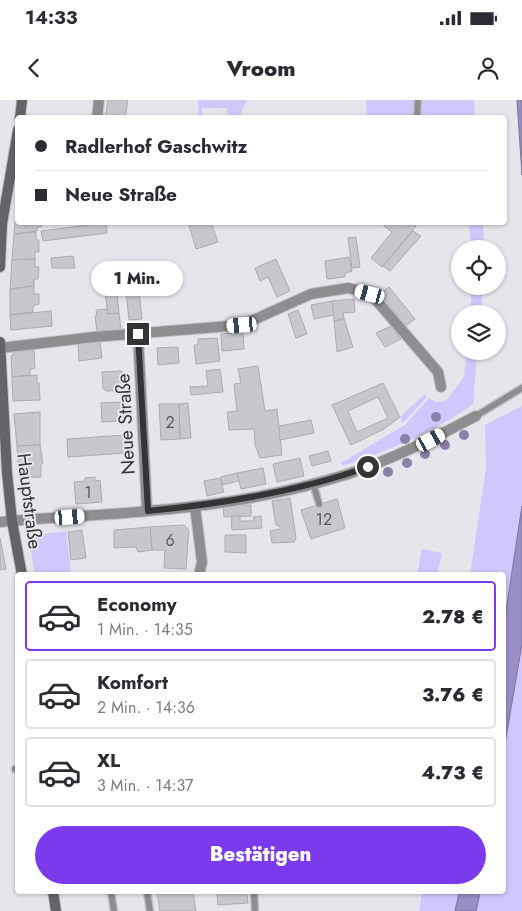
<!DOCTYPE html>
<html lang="de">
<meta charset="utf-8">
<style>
:root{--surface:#fff;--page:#f2f2f3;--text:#2b2b33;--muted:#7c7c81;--line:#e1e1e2;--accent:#7c3aed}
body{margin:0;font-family:Jost,sans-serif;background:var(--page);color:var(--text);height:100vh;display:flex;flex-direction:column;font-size:19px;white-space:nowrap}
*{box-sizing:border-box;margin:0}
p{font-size:16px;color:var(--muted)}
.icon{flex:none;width:28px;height:28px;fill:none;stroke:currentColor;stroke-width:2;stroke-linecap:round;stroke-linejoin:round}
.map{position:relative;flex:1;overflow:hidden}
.details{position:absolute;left:15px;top:472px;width:491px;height:322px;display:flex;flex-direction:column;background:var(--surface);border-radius:5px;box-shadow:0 1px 4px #0004}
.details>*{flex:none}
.hud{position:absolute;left:15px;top:15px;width:492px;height:110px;border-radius:5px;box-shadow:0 1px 4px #0004;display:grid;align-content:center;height:110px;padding:0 20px;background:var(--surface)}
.tools{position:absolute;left:451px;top:140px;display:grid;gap:10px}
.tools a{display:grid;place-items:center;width:55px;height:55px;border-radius:50%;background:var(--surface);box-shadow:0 1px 4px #0004;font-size:25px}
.end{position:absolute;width:22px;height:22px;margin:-11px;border:6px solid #343437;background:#fff;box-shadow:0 0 0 2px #fff}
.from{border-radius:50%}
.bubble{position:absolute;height:35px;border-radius:18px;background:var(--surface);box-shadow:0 1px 4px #0004;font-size:16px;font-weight:800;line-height:35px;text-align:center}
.car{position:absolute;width:15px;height:30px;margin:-15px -8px;border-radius:6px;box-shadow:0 0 4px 1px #0007;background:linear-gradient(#fff 24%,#345 0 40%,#fff 0 76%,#345 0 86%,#fff 0)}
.hud b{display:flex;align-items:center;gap:18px;height:48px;font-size:19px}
.hud b+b{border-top:1px solid var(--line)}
.hud i{width:12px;height:12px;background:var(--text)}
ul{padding:9px 0 0;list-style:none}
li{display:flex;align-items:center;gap:15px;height:70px;margin:0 10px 8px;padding:0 10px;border:2px solid var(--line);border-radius:5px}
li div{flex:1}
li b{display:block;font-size:19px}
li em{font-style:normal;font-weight:800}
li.current{border-color:var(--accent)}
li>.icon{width:45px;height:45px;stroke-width:1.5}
.action{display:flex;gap:10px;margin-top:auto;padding:10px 20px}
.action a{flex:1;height:58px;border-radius:30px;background:var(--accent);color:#fff;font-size:20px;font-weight:800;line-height:58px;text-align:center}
.status{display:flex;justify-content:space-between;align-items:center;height:35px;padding:0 25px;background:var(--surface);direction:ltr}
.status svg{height:14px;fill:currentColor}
header{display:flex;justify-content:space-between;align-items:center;height:65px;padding:0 20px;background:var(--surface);font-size:22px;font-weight:800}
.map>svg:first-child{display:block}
</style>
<div class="status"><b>14:33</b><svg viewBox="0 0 49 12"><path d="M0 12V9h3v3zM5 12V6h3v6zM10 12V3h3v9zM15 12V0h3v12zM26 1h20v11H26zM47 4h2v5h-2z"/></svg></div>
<header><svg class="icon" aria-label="back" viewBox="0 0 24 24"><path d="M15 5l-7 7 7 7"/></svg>Vroom<svg class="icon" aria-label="person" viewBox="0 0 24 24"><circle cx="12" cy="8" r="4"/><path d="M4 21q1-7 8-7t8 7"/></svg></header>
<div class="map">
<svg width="522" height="811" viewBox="0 0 522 811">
<rect width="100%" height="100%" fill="#e6e5ec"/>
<g fill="#d0c7fc">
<polygon points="198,0 247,0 239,18 228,17 227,8 202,8 202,17 199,17"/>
<polygon points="366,0 474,0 475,17 367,17"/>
<polygon points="469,123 483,123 484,149 471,149"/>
<polygon points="471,186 483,186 481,214 471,214"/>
<path d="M467,251H477L473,304C436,331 386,352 342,366L341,363L405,325L429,298L436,302L446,301L464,277Z"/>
<polygon points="425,294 427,297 403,323 400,317"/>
<polygon points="522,306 522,405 504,524 504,475 470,475 486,368 485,325"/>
<polygon points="66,431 71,471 65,475 35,475 29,440 31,436"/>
<polygon points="422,449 442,453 437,475 417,475"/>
<polygon points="522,544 522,811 476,811 480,793 504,792 504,649"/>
<polygon points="422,793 459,793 455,811 419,811"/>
</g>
<g fill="#998ec6" stroke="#7b739b">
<polygon points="517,0 522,0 522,75"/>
<polygon points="522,406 522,544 504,649 504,524"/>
<polygon points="459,793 480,793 476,811 455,811"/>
</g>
<g fill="#c8c7ce" stroke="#acabb2" fill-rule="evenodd">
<polygon points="108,0 128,0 125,18 105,18"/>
<polygon points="17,105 18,122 41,122 41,127 37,127 37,131 14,134"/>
<polygon points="79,122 106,122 106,123 80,126"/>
<polygon points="188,122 211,122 218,142 196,149"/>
<polygon points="387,122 401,122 408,127 412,122 416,126 382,167 371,158 392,132 384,126"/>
<polygon points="106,123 107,133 43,141 41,131"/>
<polygon points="413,131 421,136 390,171 383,166"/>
<polygon points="36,132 36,140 39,140 39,152 35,152 35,159 12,160 14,134"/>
<polygon points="356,137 360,167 352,168 348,138"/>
<polygon points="73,156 75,168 52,168 51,158"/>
<polygon points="349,157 352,171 345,173 345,177 327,179 325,161"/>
<polygon points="35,159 35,167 39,167 38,179 34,179 34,186 10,189 12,160"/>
<polygon points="276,159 290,191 277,197 268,177 260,181 255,168"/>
<polygon points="114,163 119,213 108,214 101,164"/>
<polygon points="34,186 34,194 39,194 39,204 33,206 33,212 10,215 10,189"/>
<polygon points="389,187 415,219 406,226 380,194"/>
<polygon points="139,190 142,219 129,220 126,191"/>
<polygon points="354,199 355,212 343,213 344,219 334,221 332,201"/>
<polygon points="332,201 334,215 314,219 311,205"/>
<polygon points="107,209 108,214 119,213 121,229 97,232 95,216 97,216 96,210"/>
<polygon points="298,210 307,234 296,238 288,214"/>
<polygon points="51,211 52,226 11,230 10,215"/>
<polygon points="344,219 353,247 337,252 334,221"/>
<polygon points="391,226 401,239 385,247 376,233"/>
<polygon points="243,232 244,249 222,251 221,234"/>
<polygon points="217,238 220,261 196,264 194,245 198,245 198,239"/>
<polygon points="100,242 102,258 79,261 78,244"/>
<polygon points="178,247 179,263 158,265 157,248"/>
<polygon points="34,250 35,268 30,269 30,275 12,277 11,256 15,252"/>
<polygon points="258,266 265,311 277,309 282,355 260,358 255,345 254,329 229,330 227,312 237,311 234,284 241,283 238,269"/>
<polygon points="220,269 223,292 191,295 190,287 208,286 206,271"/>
<polygon points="122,271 123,290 106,291 103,288 102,272"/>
<polygon points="37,275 37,283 39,283 40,300 13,301 12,277"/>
<path d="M383,283L400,317L384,329L351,345L332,305ZM378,297L388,318L357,332L348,311Z"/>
<polygon points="121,302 121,308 124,309 124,321 102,322 101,303"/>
<polygon points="188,303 191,338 180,339 179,304"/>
<polygon points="159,304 179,304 180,339 161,340"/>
<polygon points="40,312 40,345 17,346 14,314"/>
<polygon points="311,320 314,333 280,340 279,326"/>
<polygon points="125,335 126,353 68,357 67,339"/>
<polygon points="40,345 43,363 41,364 41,377 19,378 17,346"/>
<polygon points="328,351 331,361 312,366 309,356"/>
<polygon points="300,358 304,376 277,382 273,364"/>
<polygon points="263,368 266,384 241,389 237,373"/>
<polygon points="237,373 239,381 222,385 221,377"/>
<polygon points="95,377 95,381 100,380 102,402 76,404 74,382 85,381 85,378"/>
<polygon points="220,378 224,392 207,396 204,381"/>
<polygon points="290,398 296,438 294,442 272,443 270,431 280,429 280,426 276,425 272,401"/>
<polygon points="337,399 345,428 311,439 301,410"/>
<polygon points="251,405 251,416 224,417 223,406"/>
<polygon points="231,416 240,416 240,421 254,421 253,417 261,416 262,428 232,430"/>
<polygon points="184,425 189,430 186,469 164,468 165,450 152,450 150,427"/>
<polygon points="150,427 152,450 138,452 136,447 114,448 114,430"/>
<polygon points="82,430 86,458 71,460 68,432"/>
<polygon points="225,435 246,435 246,453 225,452"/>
<polygon points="0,438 6,469 0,470"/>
<polygon points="157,792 193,792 196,811 160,811"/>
<polygon points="217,792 247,792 248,803 218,805"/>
</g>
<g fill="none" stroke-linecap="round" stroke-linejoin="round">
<defs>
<g id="lane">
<polyline points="417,18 418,0"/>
<polyline points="476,316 522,288"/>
<polyline points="313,383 319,404"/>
<polyline points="15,669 18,669"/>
<polyline points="111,792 114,811"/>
<polyline points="147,792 150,811"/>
<polyline points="254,792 255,811"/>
</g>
<g id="street">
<polyline points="97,18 99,0"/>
<polyline points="138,234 147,411"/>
<polyline points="0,248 94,237 242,225 311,194 348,188 370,193 438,272 441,287"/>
<polyline points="195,407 202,462 199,475"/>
<path d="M0,422C49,417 98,416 147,411C215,406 284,394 348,374C393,359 434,338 476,316"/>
</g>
<g id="secondary">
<polyline points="20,18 22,0"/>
<polyline points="0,167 2,124 18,30"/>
<polyline points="0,242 7,373 12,421 22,475"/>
<polyline points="53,792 56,811"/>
</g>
</defs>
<use href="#lane" stroke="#c2c2c8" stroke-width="9"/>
<use href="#street" stroke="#c2c2c8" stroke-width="12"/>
<use href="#secondary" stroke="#c2c2c8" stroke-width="12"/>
<use href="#lane" stroke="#8e8e90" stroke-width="6"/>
<use href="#street" stroke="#8e8e90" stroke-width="10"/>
<use href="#secondary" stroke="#646468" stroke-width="10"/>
</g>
<g fill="#8b80a9">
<circle cx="436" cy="317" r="5"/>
<circle cx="464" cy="335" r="5"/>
<circle cx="405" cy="339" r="5"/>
<circle cx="445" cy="345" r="5"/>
<circle cx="425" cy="354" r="5"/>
<circle cx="407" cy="363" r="5"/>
<circle cx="388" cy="372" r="5"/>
</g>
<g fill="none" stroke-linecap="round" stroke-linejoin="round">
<path stroke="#343437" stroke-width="6" d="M138,234L148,411C222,404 297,392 368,367"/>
</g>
<g text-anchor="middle" stroke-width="4" stroke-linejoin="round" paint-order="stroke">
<g font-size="16" fill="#59595d">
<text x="170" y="328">2</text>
<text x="88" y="398">1</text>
<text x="324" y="425">12</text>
<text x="170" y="446">6</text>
</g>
<g font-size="19" fill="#343437" stroke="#e6e5ec">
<text transform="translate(125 324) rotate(-93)" y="7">Neue Straße</text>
<text transform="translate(30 401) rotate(83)" y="7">Hauptstraße</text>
</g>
</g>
</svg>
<div class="tools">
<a><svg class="icon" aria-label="locate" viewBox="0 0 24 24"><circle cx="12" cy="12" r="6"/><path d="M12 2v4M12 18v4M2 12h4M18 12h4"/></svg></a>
<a><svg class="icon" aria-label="layers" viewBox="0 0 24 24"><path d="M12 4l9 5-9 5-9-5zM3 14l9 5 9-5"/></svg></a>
</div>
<i class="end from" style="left:368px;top:367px"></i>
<i class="end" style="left:138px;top:234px"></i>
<div class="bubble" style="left:91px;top:161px;width:92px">1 Min.</div>
<i class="car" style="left:370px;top:194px;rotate:285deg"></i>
<i class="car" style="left:242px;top:225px;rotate:265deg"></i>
<i class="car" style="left:431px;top:340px;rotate:62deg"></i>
<i class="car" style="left:70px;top:417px;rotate:86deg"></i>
<div class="hud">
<b><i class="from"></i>Radlerhof Gaschwitz</b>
<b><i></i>Neue Straße</b>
</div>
<section class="details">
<ul>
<li class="current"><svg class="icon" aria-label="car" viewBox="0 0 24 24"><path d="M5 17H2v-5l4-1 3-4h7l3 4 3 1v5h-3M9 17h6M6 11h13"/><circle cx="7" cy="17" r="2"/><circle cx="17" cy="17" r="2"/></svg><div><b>Economy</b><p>1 Min. · 14:35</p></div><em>2.78 €</em></li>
<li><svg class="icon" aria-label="car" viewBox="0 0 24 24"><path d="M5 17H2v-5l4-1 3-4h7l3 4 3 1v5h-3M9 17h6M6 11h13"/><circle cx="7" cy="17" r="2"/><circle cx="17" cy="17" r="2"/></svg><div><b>Komfort</b><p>2 Min. · 14:36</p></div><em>3.76 €</em></li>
<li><svg class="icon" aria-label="car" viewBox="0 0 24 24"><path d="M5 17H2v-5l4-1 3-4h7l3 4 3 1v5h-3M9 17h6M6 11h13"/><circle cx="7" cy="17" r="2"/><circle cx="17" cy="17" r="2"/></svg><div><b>XL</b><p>3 Min. · 14:37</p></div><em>4.73 €</em></li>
</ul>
<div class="action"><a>Bestätigen</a></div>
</section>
</div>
